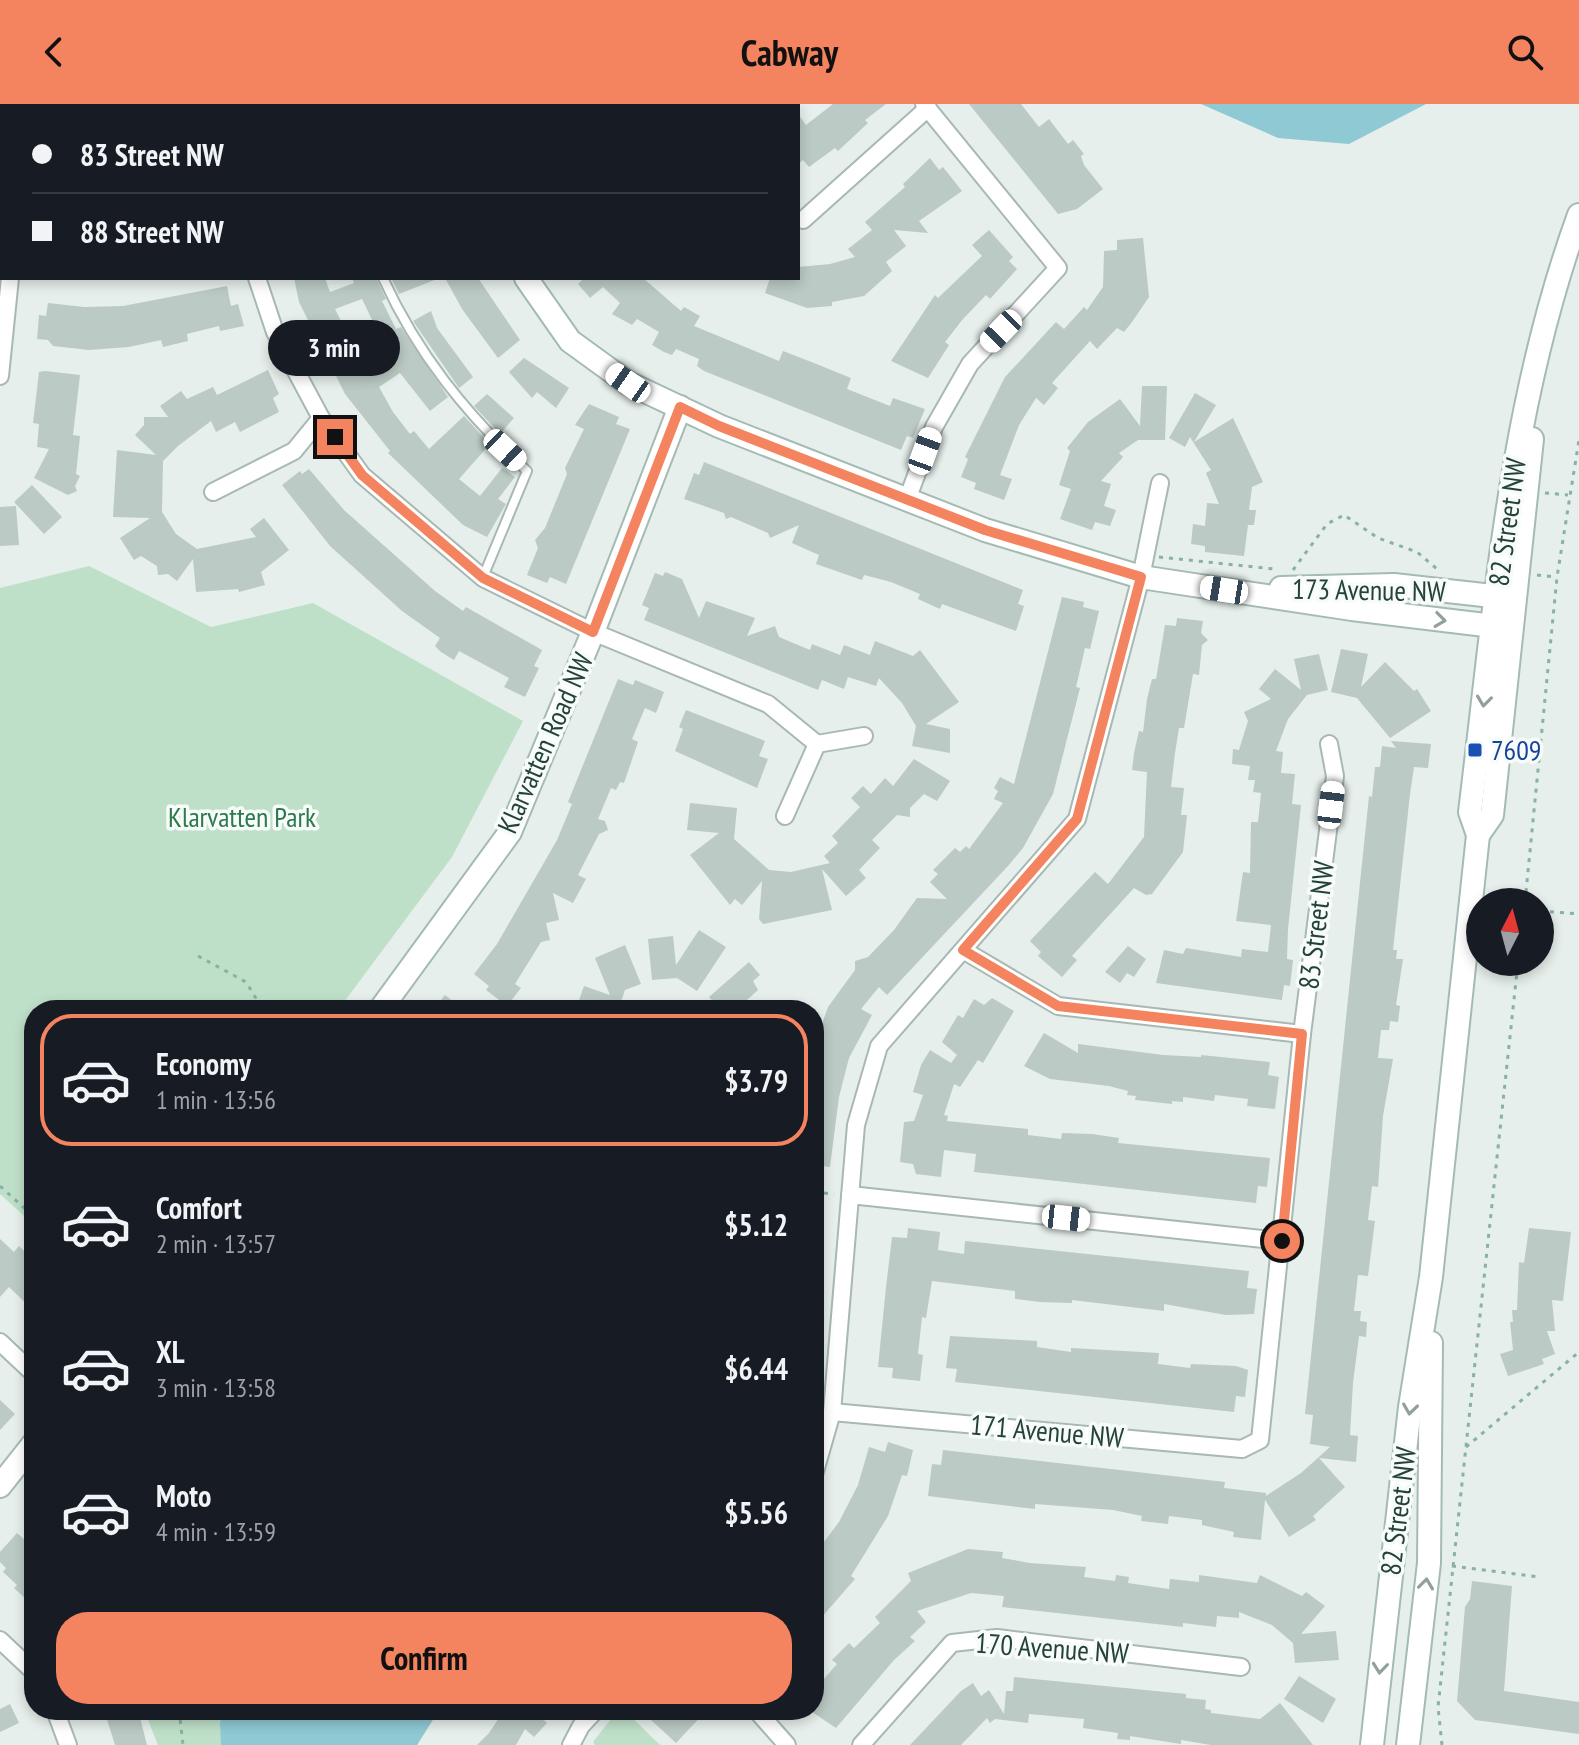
<!DOCTYPE html>
<meta charset="utf-8">
<style>
:root{--surface:#171b24;--page:#242831;--text:#f1f3f6;--muted:#9ea1a6;--line:#363941;--accent:#f4845f}
body{margin:0;font-family:"PT Sans Narrow",sans-serif;background:var(--page);color:var(--text);height:100vh;display:flex;flex-direction:column;font-size:30px;white-space:nowrap}
*{box-sizing:border-box;margin:0}
p{font-size:26px;color:var(--muted)}
.icon{flex:none;width:44px;height:44px;fill:none;stroke:currentColor;stroke-width:2;stroke-linecap:round;stroke-linejoin:round}
.map{position:relative;flex:1;overflow:hidden}
.side{position:absolute;left:24px;top:896px;width:800px;height:720px;display:flex;flex-direction:column;background:var(--surface);border-radius:32px;box-shadow:0 4px 12px #0003}
.side>*{flex:none}
.hud{position:absolute;left:0px;top:0px;width:800px;height:176px;box-shadow:0 4px 12px #0003;display:grid;align-content:center;height:176px;padding:0 32px;background:var(--surface)}
.needle{width:52px;rotate:6deg}
.controls{position:absolute;left:1466px;top:784px;display:grid;gap:16px}
.controls a{display:grid;place-items:center;width:88px;height:88px;border-radius:50%;background:var(--surface);box-shadow:0 4px 12px #0003;font-size:40px}
.end{position:absolute;width:36px;height:36px;margin:-18px;border:10px solid #f4845f;background:#111;box-shadow:0 0 0 4px #111}
.from{border-radius:50%}
.bubble{position:absolute;height:56px;border-radius:28px;background:var(--surface);box-shadow:0 4px 12px #0003;font-size:26px;font-weight:700;line-height:56px;text-align:center}
.car{position:absolute;width:24px;height:48px;margin:-24px -12px;border-radius:10px;box-shadow:0 0 6px 2px #0007;background:linear-gradient(#fff 24%,#345 0 40%,#fff 0 76%,#345 0 86%,#fff 0)}
.hud b{display:flex;align-items:center;gap:28px;height:76px;font-size:30px}
.hud b+b{border-top:2px solid var(--line)}
.hud i{width:20px;height:20px;background:var(--text)}
ul{padding:14px 0 0;list-style:none}
li{display:flex;align-items:center;gap:24px;height:132px;margin:0 16px 12px;padding:0 16px;border:4px solid transparent;border-radius:32px}
li div{flex:1}
li b{display:block;font-size:30px}
li em{font-style:normal;font-weight:700}
li.current{border-color:var(--accent)}
li>.icon{width:72px;height:72px;stroke-width:1.5}
.action{display:flex;gap:16px;margin-top:auto;padding:16px 32px}
.action a{flex:1;height:92px;border-radius:32px;background:var(--accent);color:#111;font-size:32px;font-weight:700;line-height:92px;text-align:center}
header{display:flex;justify-content:space-between;align-items:center;height:104px;padding:0 32px;background:var(--accent);color:#111;font-size:36px;font-weight:700}
.map>svg:first-child{display:block}
</style>
<header><svg class="icon" aria-label="back" viewBox="0 0 24 24"><path d="M15 5l-7 7 7 7"/></svg>Cabway<svg class="icon" aria-label="search" viewBox="0 0 24 24"><circle cx="10" cy="10" r="6"/><path d="M15 15l6 6"/></svg></header>
<div class="map">
<svg width="1579" height="1641" viewBox="0 0 1579 1641">
<rect width="100%" height="100%" fill="#e6efeb"/>
<g fill="#bfe0c8">
<polygon points="89,462 211,523 313,499 523,617 452,753 338,906 34,906 34,1121 0,1090 0,484"/>
<polygon points="144,1606 439,1606 417,1641 158,1641"/>
<polygon points="618,1606 624,1606 660,1641 595,1641 593,1638"/>
</g>
<g fill="#8ec9d4">
<polygon points="1201,0 1426,0 1349,40 1278,34"/>
<polygon points="224,1606 439,1606 417,1641 221,1641 220,1619"/>
</g>
<g fill="#bbcac4" fill-rule="evenodd">
<polygon points="833,0 886,0 865,16 868,19 838,47 835,44 809,63 803,56 798,60 798,10 806,21"/>
<polygon points="969,0 1021,0 1039,23 1049,15 1068,40 1073,36 1084,50 1081,52 1084,61 1103,85 1077,105 1058,110"/>
<polygon points="930,54 939,66 943,63 962,87 919,117 928,129 894,126 906,142 886,158 892,167 864,192 832,198 832,202 807,204 765,189 770,174 798,174 798,163 830,160 855,153 848,145 872,126 865,118 905,83 903,80"/>
<polygon points="989,126 1013,153 1009,157 1017,165 990,195 986,191 963,215 945,238 949,241 928,274 891,257 935,191 938,194 982,152 972,141"/>
<polygon points="1143,134 1149,193 1132,218 1124,228 1117,224 1097,245 1090,237 1052,279 1058,284 1044,301 1036,294 1019,321 1000,371 1012,375 1004,396 974,385 976,379 961,373 968,355 965,353 1005,273 1056,218 1064,225 1084,203 1087,206 1103,183 1104,147 1117,146 1117,136"/>
<path d="M294,174H325L330,188L354,179L352,174H376L386,195L382,197L396,225L401,223L448,293L430,307L400,269L379,283L393,308L410,330L414,327L429,345L464,312L490,340L459,375L480,392L502,364L515,373L498,395L506,400L487,433L463,421L388,349L390,347L345,290L299,198ZM362,195L374,220L349,233L335,205ZM382,235L395,256L371,271L357,248Z"/>
<polygon points="391,174 437,174 437,175 399,190"/>
<polygon points="445,174 478,174 520,236 498,254 462,205"/>
<polygon points="584,174 643,174 681,207 684,203 700,212 694,222 779,257 783,247 814,259 851,274 847,285 890,302 893,294 925,305 913,334 907,332 901,346 704,267 697,262 699,255 676,245 672,251 664,248 652,241 659,228 637,215 632,221 612,210 620,199 603,183 590,194 578,180"/>
<polygon points="227,182 231,202 238,200 244,222 220,227 219,222 187,230 188,237 163,243 161,236 129,243 89,246 53,242 48,236 37,235 39,211 46,212 48,199 84,203 123,202"/>
<polygon points="431,207 437,224 473,273 459,284 413,217"/>
<polygon points="524,254 569,284 556,304 537,288 532,294 509,268"/>
<polygon points="268,266 279,290 273,294 279,308 240,328 235,318 216,328 211,317 178,342 163,357 162,408 176,430 197,445 256,433 250,425 264,414 289,446 261,468 265,481 239,488 238,485 196,488 193,455 177,477 168,470 158,471 157,462 141,452 134,456 120,434 150,414 113,413 117,346 156,351 135,331 144,321 144,313 168,313 160,302 181,287 187,295 213,283 217,291"/>
<polygon points="45,267 80,271 73,331 80,332 76,370 80,372 75,382 77,387 68,391 34,374 49,345 37,343 39,320 33,319 39,268"/>
<polygon points="1142,282 1167,282 1165,336 1138,336 1119,349 1123,353 1101,377 1111,380 1104,402 1116,406 1110,422 1095,418 1092,426 1060,415 1071,385 1059,381 1070,347 1067,344 1088,318 1120,295 1140,322"/>
<polygon points="1195,289 1216,301 1194,338 1233,314 1263,378 1252,383 1249,406 1256,406 1254,421 1248,421 1244,452 1205,448 1205,442 1191,440 1193,420 1205,422 1207,399 1219,400 1206,369 1211,366 1190,333 1185,343 1169,334"/>
<polygon points="487,290 514,314 500,330 474,302"/>
<polygon points="589,300 619,313 616,320 630,325 566,480 550,473 547,479 527,471 538,444 535,436 545,424 567,370 565,364 584,325 575,321"/>
<polygon points="704,358 1023,486 1018,500 1024,502 1016,527 942,500 940,505 918,495 920,490 891,478 864,471 862,476 816,460 819,451 792,439 799,421 770,434 768,429 731,413 726,415 724,409 684,395 694,369 699,371"/>
<polygon points="309,365 344,406 435,487 463,507 466,503 542,546 534,562 539,564 525,593 504,583 509,574 459,547 454,556 441,548 435,542 440,534 402,507 330,442 282,381 300,367 302,370"/>
<polygon points="32,381 62,413 44,430 14,398"/>
<polygon points="16,402 19,441 0,442 0,403"/>
<polygon points="665,468 682,475 699,514 706,497 755,514 747,532 775,522 779,533 810,546 812,540 840,551 844,541 870,551 875,537 913,552 920,546 959,598 926,620 950,625 950,649 912,642 916,622 902,599 879,574 876,582 848,573 844,585 822,576 818,586 644,516 649,504 642,501 655,469 663,472"/>
<polygon points="1062,493 1084,498 1083,503 1099,507 1090,545 1085,544 1076,583 1080,584 1053,690 1023,744 1008,762 887,891 879,883 861,905 872,911 849,954 839,993 830,1063 814,1061 814,942 828,903 855,866 855,857 868,853 894,826 917,794 947,795 930,778 938,770 933,766 955,744 960,748 966,742 969,745 1003,699 994,695 998,687 994,684 1000,673 1014,680"/>
<polygon points="1177,514 1203,517 1201,529 1208,536 1202,541 1199,571 1193,570 1184,624 1179,624 1175,649 1171,683 1184,684 1181,711 1187,711 1183,748 1152,790 1146,791 1134,784 1072,852 1077,856 1062,873 1038,852 1041,848 1030,837 1095,768 1108,780 1144,733 1147,668 1132,666 1134,649 1139,627 1143,628 1147,595 1152,575 1156,575 1165,521 1176,522"/>
<polygon points="1341,545 1368,550 1361,583 1385,558 1414,587 1417,585 1431,607 1390,634 1357,594 1331,588"/>
<polygon points="1319,550 1328,586 1307,591 1288,615 1276,647 1283,648 1281,669 1295,670 1292,700 1301,701 1288,825 1287,855 1293,856 1290,882 1284,881 1282,896 1156,879 1164,846 1183,850 1186,844 1241,853 1242,845 1268,848 1271,821 1236,817 1243,768 1250,769 1251,718 1258,718 1261,689 1253,688 1255,676 1248,676 1250,662 1232,660 1233,645 1239,646 1248,617 1244,608 1271,595 1259,585 1275,565 1301,586 1294,555"/>
<polygon points="618,575 633,581 635,576 664,588 656,609 645,604 632,635 638,638 624,679 620,678 616,686 611,684 598,715 605,717 608,726 599,730 578,771 586,775 573,799 553,789 559,816 546,819 550,836 541,838 515,880 521,884 507,902 486,886 489,882 474,870 497,840 557,736 572,700 568,698"/>
<polygon points="686,606 765,637 759,652 768,655 757,684 675,647 683,625 679,623"/>
<polygon points="1391,637 1431,640 1428,664 1414,663 1410,690 1393,846 1397,846 1396,855 1403,855 1396,901 1400,902 1398,918 1390,917 1389,926 1381,926 1378,954 1393,955 1383,1012 1378,1083 1372,1082 1368,1116 1375,1117 1368,1172 1358,1171 1354,1207 1361,1207 1360,1217 1367,1218 1366,1233 1359,1232 1353,1279 1350,1331 1358,1332 1356,1358 1319,1354 1345,1383 1313,1412 1316,1416 1289,1433 1265,1396 1261,1436 1233,1433 1234,1428 1202,1421 1202,1416 1169,1412 1168,1420 1141,1417 1142,1412 1113,1406 1035,1400 1035,1405 928,1392 932,1360 941,1361 943,1346 1225,1378 1224,1384 1266,1389 1266,1392 1301,1369 1330,1343 1310,1340 1313,1311 1305,1310 1369,692 1372,693 1375,663 1380,663 1382,642 1396,644"/>
<polygon points="914,655 950,677 937,697 924,690 910,704 910,713 897,711 872,736 880,744 859,766 866,774 846,792 822,765 832,806 763,820 759,815 762,777 742,801 735,795 730,801 690,751 719,729 687,726 690,699 737,704 734,735 769,766 791,768 830,759 824,752 838,739 832,732 860,703 851,694 863,682 871,690 885,674 893,682"/>
<polygon points="699,826 726,843 697,887 677,874 652,876 648,835 673,832 676,861"/>
<polygon points="625,841 641,880 625,886 618,906 596,906 578,899 584,882 610,891 595,854"/>
<polygon points="1128,842 1146,855 1134,873 1127,869 1120,879 1105,868"/>
<polygon points="749,858 760,871 753,877 758,886 737,905 730,896 720,905 709,893"/>
<polygon points="445,891 464,906 433,906"/>
<polygon points="992,894 1014,907 983,959 978,956 960,983 954,980 944,1011 948,1012 947,1017 1028,1025 1028,1031 1061,1035 1062,1029 1092,1030 1119,1034 1118,1039 1270,1054 1267,1083 1258,1082 1256,1099 974,1068 976,1050 944,1046 941,1073 916,1070 913,1060 900,1058 904,1018 914,1017 923,991 913,988 921,961 930,946 951,959 957,951 942,938 958,911 963,914 974,895 984,901"/>
<polygon points="1044,929 1078,949 1078,940 1163,951 1201,953 1201,951 1270,958 1268,971 1279,973 1275,1005 1247,1002 1248,995 1215,991 1214,997 1183,993 1183,998 1172,997 1172,1000 1135,996 1136,992 1127,991 1128,987 1109,982 1050,975 1024,962"/>
<polygon points="908,1124 940,1128 938,1146 964,1150 965,1137 1249,1167 1247,1184 1257,1185 1254,1210 1226,1211 1164,1200 1164,1207 1072,1196 1072,1199 1040,1198 1015,1195 1015,1187 932,1177 926,1214 922,1213 918,1250 923,1251 920,1277 892,1274 893,1264 878,1263 886,1183 892,1133 907,1134"/>
<polygon points="1529,1124 1571,1128 1563,1197 1552,1196 1555,1227 1547,1227 1555,1250 1542,1255 1544,1260 1508,1272 1500,1250 1513,1246 1510,1218 1513,1218 1512,1206 1517,1206 1519,1158 1524,1159"/>
<polygon points="0,1135 14,1148 19,1142 34,1156 34,1207 9,1183 0,1193"/>
<polygon points="950,1232 1037,1237 1037,1243 1071,1248 1071,1244 1159,1249 1158,1260 1190,1264 1191,1260 1236,1262 1248,1266 1245,1293 1236,1292 1234,1308 955,1278 957,1265 946,1264"/>
<polygon points="0,1296 15,1310 0,1326"/>
<polygon points="888,1338 913,1346 907,1372 902,1371 888,1412 851,1472 855,1475 814,1522 814,1451 839,1418 858,1381 869,1343 885,1348"/>
<polygon points="17,1429 34,1444 34,1491 28,1497 14,1484 17,1481 3,1468 6,1464 0,1458 0,1448"/>
<polygon points="968,1445 1003,1448 1002,1454 1030,1459 1086,1463 1084,1473 1115,1477 1116,1471 1129,1473 1128,1479 1169,1485 1170,1475 1199,1478 1199,1471 1257,1479 1260,1471 1302,1492 1306,1488 1325,1502 1301,1530 1336,1527 1339,1556 1295,1559 1293,1539 1272,1521 1239,1508 1239,1514 1217,1512 1216,1523 1183,1519 1183,1523 1002,1503 1004,1492 971,1489 917,1507 926,1518 910,1533 915,1537 894,1556 836,1624 809,1606 814,1606 814,1586 837,1560 832,1556 849,1539 854,1544 880,1519 875,1513 911,1477 908,1469"/>
<polygon points="1472,1477 1512,1482 1504,1587 1579,1598 1579,1630 1475,1616 1457,1597 1465,1503 1470,1495"/>
<polygon points="1299,1572 1336,1595 1323,1619 1284,1595"/>
<polygon points="1014,1573 1186,1590 1186,1594 1206,1596 1205,1605 1211,1606 1211,1609 1260,1615 1280,1599 1313,1641 1211,1641 1181,1636 1181,1640 1130,1632 1130,1636 1117,1635 1118,1629 1083,1624 1084,1615 1029,1610 1028,1619 995,1615 990,1619 987,1614 961,1641 910,1641 961,1587 973,1579 981,1592 989,1586 1004,1610 1006,1587 1013,1587"/>
<polygon points="10,1600 19,1619 0,1628 0,1605"/>
<polygon points="104,1606 138,1606 147,1641 115,1641"/>
<polygon points="504,1606 533,1606 547,1619 534,1633 525,1625 516,1641 477,1641 489,1629"/>
<polygon points="661,1606 707,1606 676,1639 651,1616"/>
</g>
<g fill="none" stroke-linecap="round" stroke-linejoin="round">
<defs>
<g id="lane">
<polyline points="350,2 350,0"/>
<polyline points="0,101 2,102"/>
<path d="M383,174C418,251 466,309 527,367L483,473"/>
</g>
<g id="street">
<polyline points="21,0 21,2"/>
<polyline points="230,2 230,0"/>
<polyline points="803,116 928,4"/>
<polyline points="257,174 275,228 321,314 362,371 483,474 593,528 768,600 817,640"/>
<polyline points="0,272 10,174"/>
<polyline points="213,388 294,347 321,314"/>
<polyline points="907,396 934,323 970,260 1058,164 924,0"/>
<polyline points="785,712 817,640 864,632"/>
<polyline points="963,846 1058,902 1302,930"/>
<polyline points="850,1091 1282,1137"/>
<polyline points="0,1238 34,1270"/>
<polyline points="832,1308 1242,1345 1260,1336 1302,930 1335,672 1329,640"/>
<polyline points="814,1371 832,1308 856,1021 879,942 1077,715 1141,473 1160,379"/>
<polyline points="0,1536 34,1568"/>
<polyline points="55,1606 68,1641"/>
<polyline points="756,1606 787,1641"/>
<polyline points="571,1641 581,1622 596,1606"/>
<polyline points="861,1641 952,1539 997,1534 1241,1563"/>
</g>
<g id="secondary">
<polyline points="477,2 477,0"/>
<polyline points="526,174 570,237 628,279 719,322 985,426 1141,473 1352,505 1510,524"/>
<polyline points="1281,484 1394,481 1510,494"/>
<polyline points="1478,731 1492,711 1532,335"/>
<polyline points="380,906 510,728 593,528 680,303"/>
<polyline points="0,1382 34,1339"/>
<path d="M1372,1641L1410,1303L1431,1173L1478,731L1470,708C1495,506 1509,303 1579,111"/>
<polyline points="1408,1641 1429,1459 1431,1239"/>
</g>
</defs>
<use href="#lane" stroke="#a8b8b2" stroke-width="12"/>
<use href="#street" stroke="#a8b8b2" stroke-width="20"/>
<use href="#secondary" stroke="#a4bbb3" stroke-width="26"/>
<g stroke="#86b3a5" stroke-width="3" stroke-dasharray="4 6" stroke-linecap="butt">
<polyline points="1545,389 1568,391"/>
<polyline points="1159,453 1274,465"/>
<polyline points="1293,466 1327,420 1344,411 1378,434 1417,448 1437,465"/>
<polyline points="1537,471 1557,473"/>
<polyline points="1525,798 1557,473 1579,336"/>
<polyline points="1540,807 1579,810"/>
<polyline points="198,852 246,878 263,906"/>
<polyline points="0,1082 34,1113"/>
<polyline points="814,1088 834,1090"/>
<polyline points="1466,1343 1579,1248"/>
<polyline points="1452,1462 1540,1473"/>
<polyline points="179,1606 183,1641"/>
<polyline points="1442,1641 1438,1603 1518,858"/>
</g>
<use href="#lane" stroke="#fff" stroke-width="8"/>
<use href="#street" stroke="#fff" stroke-width="16"/>
<use href="#secondary" stroke="#fff" stroke-width="22"/>
</g>
<defs><path id="oneway-chevron" d="M-2-3.5L2.5 0L-2 3.5" fill="none" stroke-width="1.6" stroke-linecap="round" stroke-linejoin="round" transform="scale(2)"/></defs>
<g stroke="#92a09c">
<use href="#oneway-chevron" transform="translate(1440 516) rotate(7)"/>
<use href="#oneway-chevron" transform="translate(1484 597) rotate(97)"/>
<use href="#oneway-chevron" transform="translate(1410 1305) rotate(98)"/>
<use href="#oneway-chevron" transform="translate(1426 1480) rotate(-83)"/>
<use href="#oneway-chevron" transform="translate(1380 1564) rotate(96)"/>
</g>
<g fill="none" stroke-linecap="round" stroke-linejoin="round">
<polyline stroke="#f4845f" stroke-width="10" points="335,333 362,371 483,474 593,528 680,303 719,322 985,426 1141,473 1077,715 963,846 1058,902 1302,930 1282,1137"/>
</g>
<rect fill="#1a4fb4" stroke="#f7fbf9" stroke-width="3" x="1467" y="638" width="16" height="16" rx="4"/>
<g text-anchor="middle" stroke-width="7" stroke-linejoin="round" paint-order="stroke">
<g font-size="28" fill="#24423a" stroke="#f7fbf9">
<text transform="translate(1507 418) rotate(-82)" y="10">82 Street NW</text>
<text transform="translate(1369 486) rotate(1)" y="10">173 Avenue NW</text>
<text transform="translate(545 639) rotate(-66)" y="10">Klarvatten Road NW</text>
<text transform="translate(1316 821) rotate(-83)" y="10">83 Street NW</text>
<text transform="translate(1047 1327) rotate(5)" y="10">171 Avenue NW</text>
<text transform="translate(1398 1407) rotate(-83)" y="10">82 Street NW</text>
<text transform="translate(1052 1544) rotate(4)" y="10">170 Avenue NW</text>
</g>
<g font-size="28" fill="#164399" stroke="#f7fbf9" text-anchor="start">
<text x="1491" y="656">7609</text>
</g>
<g font-size="28" fill="#2d7a4b" stroke="#f7fbf9">
<text x="242" y="723">Klarvatten Park</text>
</g>
</g>
</svg>
<div class="controls">
<a><svg class="needle" viewBox="-14 -14 28 28"><path d="M0-13l5 13h-10z" fill="#e53935"/><path d="M0 13l5-13h-10z" fill="#9ea1a6"/></svg></a>
</div>
<i class="end from" style="left:1282px;top:1137px"></i>
<i class="end" style="left:335px;top:333px"></i>
<div class="bubble" style="left:268px;top:216px;width:132px">3 min</div>
<i class="car" style="left:1001px;top:227px;rotate:224deg"></i>
<i class="car" style="left:628px;top:279px;rotate:305deg"></i>
<i class="car" style="left:505px;top:346px;rotate:133deg"></i>
<i class="car" style="left:925px;top:347px;rotate:20deg"></i>
<i class="car" style="left:1224px;top:486px;rotate:279deg"></i>
<i class="car" style="left:1331px;top:701px;rotate:7deg"></i>
<i class="car" style="left:1066px;top:1114px;rotate:96deg"></i>
<div class="hud">
<b><i class="from"></i>83 Street NW</b>
<b><i></i>88 Street NW</b>
</div>
<section class="side">
<ul>
<li class="current"><svg class="icon" aria-label="car" viewBox="0 0 24 24"><path d="M5 17H2v-5l4-1 3-4h7l3 4 3 1v5h-3M9 17h6M6 11h13"/><circle cx="7" cy="17" r="2"/><circle cx="17" cy="17" r="2"/></svg><div><b>Economy</b><p>1 min · 13:56</p></div><em>$3.79</em></li>
<li><svg class="icon" aria-label="car" viewBox="0 0 24 24"><path d="M5 17H2v-5l4-1 3-4h7l3 4 3 1v5h-3M9 17h6M6 11h13"/><circle cx="7" cy="17" r="2"/><circle cx="17" cy="17" r="2"/></svg><div><b>Comfort</b><p>2 min · 13:57</p></div><em>$5.12</em></li>
<li><svg class="icon" aria-label="car" viewBox="0 0 24 24"><path d="M5 17H2v-5l4-1 3-4h7l3 4 3 1v5h-3M9 17h6M6 11h13"/><circle cx="7" cy="17" r="2"/><circle cx="17" cy="17" r="2"/></svg><div><b>XL</b><p>3 min · 13:58</p></div><em>$6.44</em></li>
<li><svg class="icon" aria-label="car" viewBox="0 0 24 24"><path d="M5 17H2v-5l4-1 3-4h7l3 4 3 1v5h-3M9 17h6M6 11h13"/><circle cx="7" cy="17" r="2"/><circle cx="17" cy="17" r="2"/></svg><div><b>Moto</b><p>4 min · 13:59</p></div><em>$5.56</em></li>
</ul>
<div class="action"><a>Confirm</a></div>
</section>
</div>
